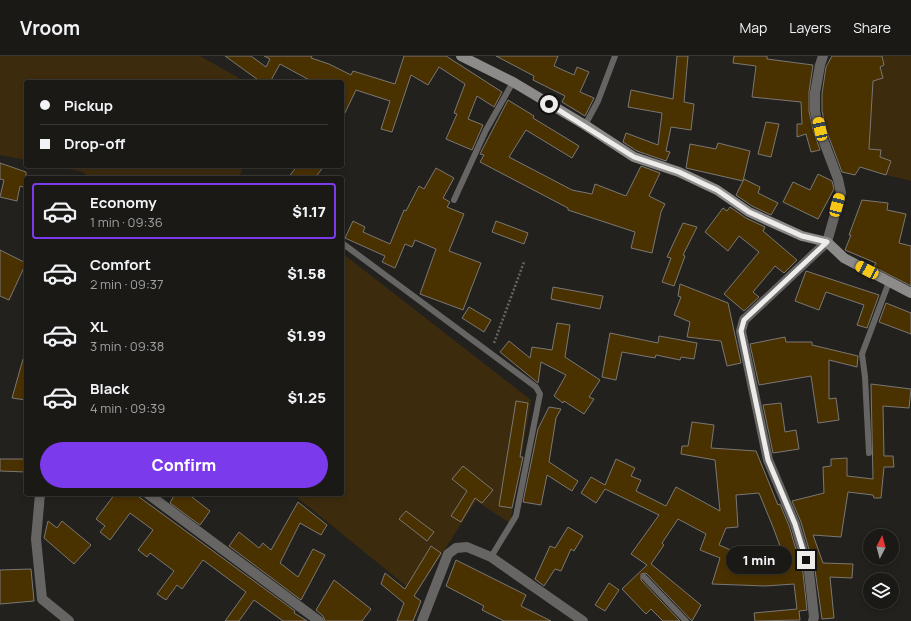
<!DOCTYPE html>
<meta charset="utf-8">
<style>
:root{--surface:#1a1916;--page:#272623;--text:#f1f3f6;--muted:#9fa0a1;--line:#383835;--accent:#7c3aed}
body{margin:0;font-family:Manrope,sans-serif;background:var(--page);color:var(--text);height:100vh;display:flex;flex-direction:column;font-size:15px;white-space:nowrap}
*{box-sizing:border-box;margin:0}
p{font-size:13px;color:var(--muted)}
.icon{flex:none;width:22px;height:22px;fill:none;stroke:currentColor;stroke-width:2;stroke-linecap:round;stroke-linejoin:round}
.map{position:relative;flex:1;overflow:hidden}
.side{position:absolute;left:24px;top:120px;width:320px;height:320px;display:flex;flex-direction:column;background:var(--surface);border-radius:4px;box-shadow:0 2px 6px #0003,0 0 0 1px var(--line)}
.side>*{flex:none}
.banner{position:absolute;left:24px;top:24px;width:320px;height:88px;border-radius:4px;box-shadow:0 2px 6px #0003,0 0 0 1px var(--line);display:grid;align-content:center;height:88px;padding:0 16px;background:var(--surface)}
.needle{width:26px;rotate:6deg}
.tools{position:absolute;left:863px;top:473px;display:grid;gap:8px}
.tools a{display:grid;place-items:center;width:36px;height:36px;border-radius:50%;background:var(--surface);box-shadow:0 2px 6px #0003,0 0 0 1px var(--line);font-size:20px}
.end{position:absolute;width:18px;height:18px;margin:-9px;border:5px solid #eeecea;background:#111;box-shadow:0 0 0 2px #111}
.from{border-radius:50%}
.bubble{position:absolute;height:28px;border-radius:14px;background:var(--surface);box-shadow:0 2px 6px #0003,0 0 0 1px var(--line);font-size:13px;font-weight:800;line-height:28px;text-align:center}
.car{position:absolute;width:12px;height:24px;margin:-12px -6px;border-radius:5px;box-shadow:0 0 3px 1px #0007;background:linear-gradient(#f5c518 24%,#345 0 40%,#f5c518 0 76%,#345 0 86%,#f5c518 0)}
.banner b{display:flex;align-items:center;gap:14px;height:38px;font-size:15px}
.banner b+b{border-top:1px solid var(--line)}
.banner i{width:10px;height:10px;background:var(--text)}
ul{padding:7px 0 0;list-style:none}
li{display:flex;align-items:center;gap:12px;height:56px;margin:0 8px 6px;padding:0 8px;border:2px solid transparent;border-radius:4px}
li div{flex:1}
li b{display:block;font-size:15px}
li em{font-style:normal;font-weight:800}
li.selected{border-color:var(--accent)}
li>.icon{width:36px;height:36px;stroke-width:1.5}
.button{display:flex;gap:8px;margin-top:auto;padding:8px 16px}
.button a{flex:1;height:46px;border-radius:24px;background:var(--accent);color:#fff;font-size:16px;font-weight:800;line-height:46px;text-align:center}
header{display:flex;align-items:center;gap:24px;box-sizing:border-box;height:56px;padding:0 20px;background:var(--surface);border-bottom:1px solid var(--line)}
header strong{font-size:19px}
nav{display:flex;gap:22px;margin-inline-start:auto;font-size:14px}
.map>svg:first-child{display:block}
</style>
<header>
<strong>Vroom</strong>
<nav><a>Map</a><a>Layers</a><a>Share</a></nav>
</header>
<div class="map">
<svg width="911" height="565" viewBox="0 0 911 565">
<rect width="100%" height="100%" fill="#23211e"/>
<g fill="#3d2b0e">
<polygon points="0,0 200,0 246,26 26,26 26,104 0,99"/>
<polygon points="882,0 911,0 911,125 886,119 891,105 880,101 881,94 869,93 873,25 883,22 880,11 884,9"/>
<polygon points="53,110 243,110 240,119 244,122 89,122 83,116"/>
<polygon points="342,197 531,344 510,467 476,445 416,538 293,438 342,438"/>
</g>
<g fill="#4a3100" stroke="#7a7774" fill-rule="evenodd">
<polygon points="225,0 251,0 266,11 270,3 264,0 312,0 311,2 329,8 351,19 353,15 395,28 404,0 446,0 502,36 494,51 477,40 468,63 483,69 472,94 446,83 457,58 454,57 465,28 439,11 428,29 411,19 392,76 381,73 390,45 356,34 342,63 342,26 313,26 280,8 270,26 261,26"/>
<polygon points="496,0 558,0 554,10 574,19 577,11 589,16 580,36 594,42 585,60 562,46 565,40 533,24 534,20"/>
<polygon points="677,0 688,0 684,46 694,48 691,74 671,71 666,95 670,96 666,105 637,95 623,86 626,77 658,89 662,57 628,51 631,34 673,43"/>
<polygon points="734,0 767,0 767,3 813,9 809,36 809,55 813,74 820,94 811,96 806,78 797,81 797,68 802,68 801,46 752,41 756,10 733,7"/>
<polygon points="832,0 882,0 884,9 880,11 883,22 873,25 869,93 881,94 880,101 891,105 886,119 860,111 855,119 842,116 825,71 822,54 822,38 826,11"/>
<polygon points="508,44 534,60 533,62 579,90 572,102 526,74 509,101 572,134 592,138 595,128 626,140 641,110 660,117 649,140 665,148 661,156 652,197 631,192 635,176 568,154 568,152 480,106 484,99 480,98"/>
<polygon points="766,66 779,68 771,101 758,98"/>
<polygon points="718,87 750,95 743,125 686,112 690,88 716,93"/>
<polygon points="0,107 26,116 26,132 20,130 17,145 0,141 4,124 0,123"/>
<polygon points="297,110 324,110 315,122 288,122"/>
<polygon points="436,112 454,122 443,142 450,146 447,151 464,158 449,195 481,207 463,254 420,238 436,193 415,184 412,191 405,188 395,212 382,206 385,200 345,182 353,165 365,171 363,176 390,188 404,154 406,155 419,130 424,133"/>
<polygon points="818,118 832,125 834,133 818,163 783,146 793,126 810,134"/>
<polygon points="744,123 760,131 758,137 778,147 771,159 752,150 736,139"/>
<polygon points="862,144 888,147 887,154 906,158 899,187 911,190 911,230 874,211 876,207 845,194 851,179 849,179"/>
<polygon points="730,151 746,162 765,171 763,175 797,204 784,217 775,210 753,236 759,241 744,255 724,238 759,196 739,180 728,195 705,176 723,152 727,155"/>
<polygon points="496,165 528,177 524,188 492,176"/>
<polygon points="683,167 697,171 683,199 685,200 674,230 662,226 671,202 667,201"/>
<polygon points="0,194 26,207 9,244 0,240"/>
<polygon points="806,215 879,239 867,272 857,269 864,249 826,236 819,254 795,245"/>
<polygon points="680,228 728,247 741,307 727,310 721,285 687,281 690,266 674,259 681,241 678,240"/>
<polygon points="553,231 603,240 600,253 551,243"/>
<polygon points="886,247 911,257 911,278 879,266"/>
<polygon points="469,251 491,264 484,276 462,262"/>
<polygon points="557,267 570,269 565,301 600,324 589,341 594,343 584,358 564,345 563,347 554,340 566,319 541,306 538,327 500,296 509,285 530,302 532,291 552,294"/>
<polygon points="610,277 658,287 659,280 697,287 694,303 681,301 680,304 656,299 655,302 622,296 616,324 602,321"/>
<polygon points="785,281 786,286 812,286 812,289 858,300 857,311 829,304 829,343 836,342 839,364 818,367 811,320 759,329 750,288"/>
<polygon points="23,303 26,303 26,344 12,342"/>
<polygon points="871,328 911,333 909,352 883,350 884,400 893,400 894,411 884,411 881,442 874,442 873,439 848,436 841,481 813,479 823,507 853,508 852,522 830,521 834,562 822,563 815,514 801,466 792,445 824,437 823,411 831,410 831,403 847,402 847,420 873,423"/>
<polygon points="516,345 528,347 520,401 523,401 512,452 499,450"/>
<polygon points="781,347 785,376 796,374 799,393 773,397 763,349"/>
<polygon points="549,351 561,353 556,362 549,406 578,425 572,435 547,419 541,449 523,446 538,373"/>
<path d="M692,366L714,369L711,392L756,395L778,449L780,448L789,470L803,517L807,554L799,555L800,564L755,565L754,557L797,553L794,528L765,530L712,528L720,502L700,494L706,478L678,463L662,487L664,489L651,508L701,549L692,565L646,517L641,518V524L680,565H663L651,553L646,558L622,533L647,509L631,498L659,459L605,433L596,447L581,437L591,421L605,429L616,403L635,412L631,420L641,424L636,435L666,450L676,431L720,455L715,404L681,398L682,390H688ZM759,437L773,471L787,509H733L738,497L719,489L726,472L738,471L736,439Z"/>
<polygon points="0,403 26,403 26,416 0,415"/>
<polygon points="463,410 493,434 482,447 475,442 461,466 451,460 467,435 452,423"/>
<polygon points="115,438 135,438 295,555 294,557 307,565 283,565 254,544 239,565 225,565 246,536 203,504 182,533 177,529 166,544 157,538 174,515 150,497 147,501 138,494 153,474 130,457 110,484 100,476 105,470 96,463"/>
<polygon points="175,438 188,438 210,455 200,469 170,447"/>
<polygon points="298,446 327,469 321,479 300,467 280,507 298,521 313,493 325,499 301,544 229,490 239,476 259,492 263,487 271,494"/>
<polygon points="406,455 434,476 427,485 399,463"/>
<polygon points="48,465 57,472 62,465 91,489 74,508 44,482"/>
<polygon points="568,471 583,480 574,495 571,493 561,515 555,513 544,530 535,523 550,490 555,492"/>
<polygon points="431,490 441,497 414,540 421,545 413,565 397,565 404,547 381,528 385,517 405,533"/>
<polygon points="456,504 526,539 521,550 551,565 504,565 482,554 484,550 446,530"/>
<polygon points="31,513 34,545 0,548 0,514"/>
<polygon points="334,524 371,553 362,565 325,565 323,560 316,554"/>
<polygon points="609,527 619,534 605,555 595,549"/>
</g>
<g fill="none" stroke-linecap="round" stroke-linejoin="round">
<polyline stroke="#686664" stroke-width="2.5" stroke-dasharray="2 2" stroke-linecap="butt" points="494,287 524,206"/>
<g stroke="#666563" stroke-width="6">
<polyline points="585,69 598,45 615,0"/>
<polyline points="454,144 486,74 513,26"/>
<polyline points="342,187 536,331 540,338 516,460 491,501"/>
<polyline points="869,397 865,321 862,298 889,226"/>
<polyline points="644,521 686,565"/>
</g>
<g stroke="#666563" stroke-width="10">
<polyline points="40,438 36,483 42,543 69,565"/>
<polyline points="148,438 319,565"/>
<polyline points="422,565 448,498 456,492 467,491 491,501 583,565"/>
<polyline points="813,565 814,561 809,516 795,468 768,404 741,275 744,264 827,186 841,137 838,123 819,73 815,55 815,37 820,9 823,0"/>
</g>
<polyline stroke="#8d8b89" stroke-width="10" points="461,0 513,26 585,69 634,101 679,116 717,134 749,156 802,180 827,186 844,202 911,237"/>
</g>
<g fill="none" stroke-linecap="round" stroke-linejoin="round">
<polyline stroke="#eeecea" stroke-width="5" points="549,48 634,101 679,116 704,128 717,134 749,156 802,180 827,186 744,264 741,275 768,404 795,468 806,504"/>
</g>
</svg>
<div class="tools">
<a><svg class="needle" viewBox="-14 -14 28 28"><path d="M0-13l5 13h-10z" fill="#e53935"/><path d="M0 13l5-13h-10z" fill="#9fa0a1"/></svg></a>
<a><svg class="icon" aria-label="layers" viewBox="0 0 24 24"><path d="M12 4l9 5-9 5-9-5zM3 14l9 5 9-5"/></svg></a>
</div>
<i class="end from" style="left:549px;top:48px"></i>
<i class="end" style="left:806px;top:504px"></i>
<div class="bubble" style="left:726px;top:490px;width:66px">1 min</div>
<i class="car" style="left:820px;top:73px;rotate:348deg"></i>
<i class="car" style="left:837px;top:149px;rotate:15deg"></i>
<i class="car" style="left:867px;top:214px;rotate:298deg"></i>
<div class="banner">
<b><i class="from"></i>Pickup</b>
<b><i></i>Drop-off</b>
</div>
<section class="side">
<ul>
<li class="selected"><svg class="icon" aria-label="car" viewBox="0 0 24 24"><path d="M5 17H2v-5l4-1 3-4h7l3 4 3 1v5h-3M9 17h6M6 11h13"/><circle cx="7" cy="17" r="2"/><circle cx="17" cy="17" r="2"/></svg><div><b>Economy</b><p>1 min · 09:36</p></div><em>$1.17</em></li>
<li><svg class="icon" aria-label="car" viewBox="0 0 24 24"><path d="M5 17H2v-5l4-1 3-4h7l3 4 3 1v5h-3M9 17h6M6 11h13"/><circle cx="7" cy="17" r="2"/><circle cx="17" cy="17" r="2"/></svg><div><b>Comfort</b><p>2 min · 09:37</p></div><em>$1.58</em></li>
<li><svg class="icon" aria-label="car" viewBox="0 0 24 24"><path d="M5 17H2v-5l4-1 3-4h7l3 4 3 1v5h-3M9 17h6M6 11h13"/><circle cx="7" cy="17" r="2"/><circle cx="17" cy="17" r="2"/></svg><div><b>XL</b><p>3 min · 09:38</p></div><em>$1.99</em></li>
<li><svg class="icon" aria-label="car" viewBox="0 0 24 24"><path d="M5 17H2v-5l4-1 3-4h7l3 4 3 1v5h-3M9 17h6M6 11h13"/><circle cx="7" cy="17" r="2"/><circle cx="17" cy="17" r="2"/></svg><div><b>Black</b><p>4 min · 09:39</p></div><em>$1.25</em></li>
</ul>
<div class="button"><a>Confirm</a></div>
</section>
</div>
